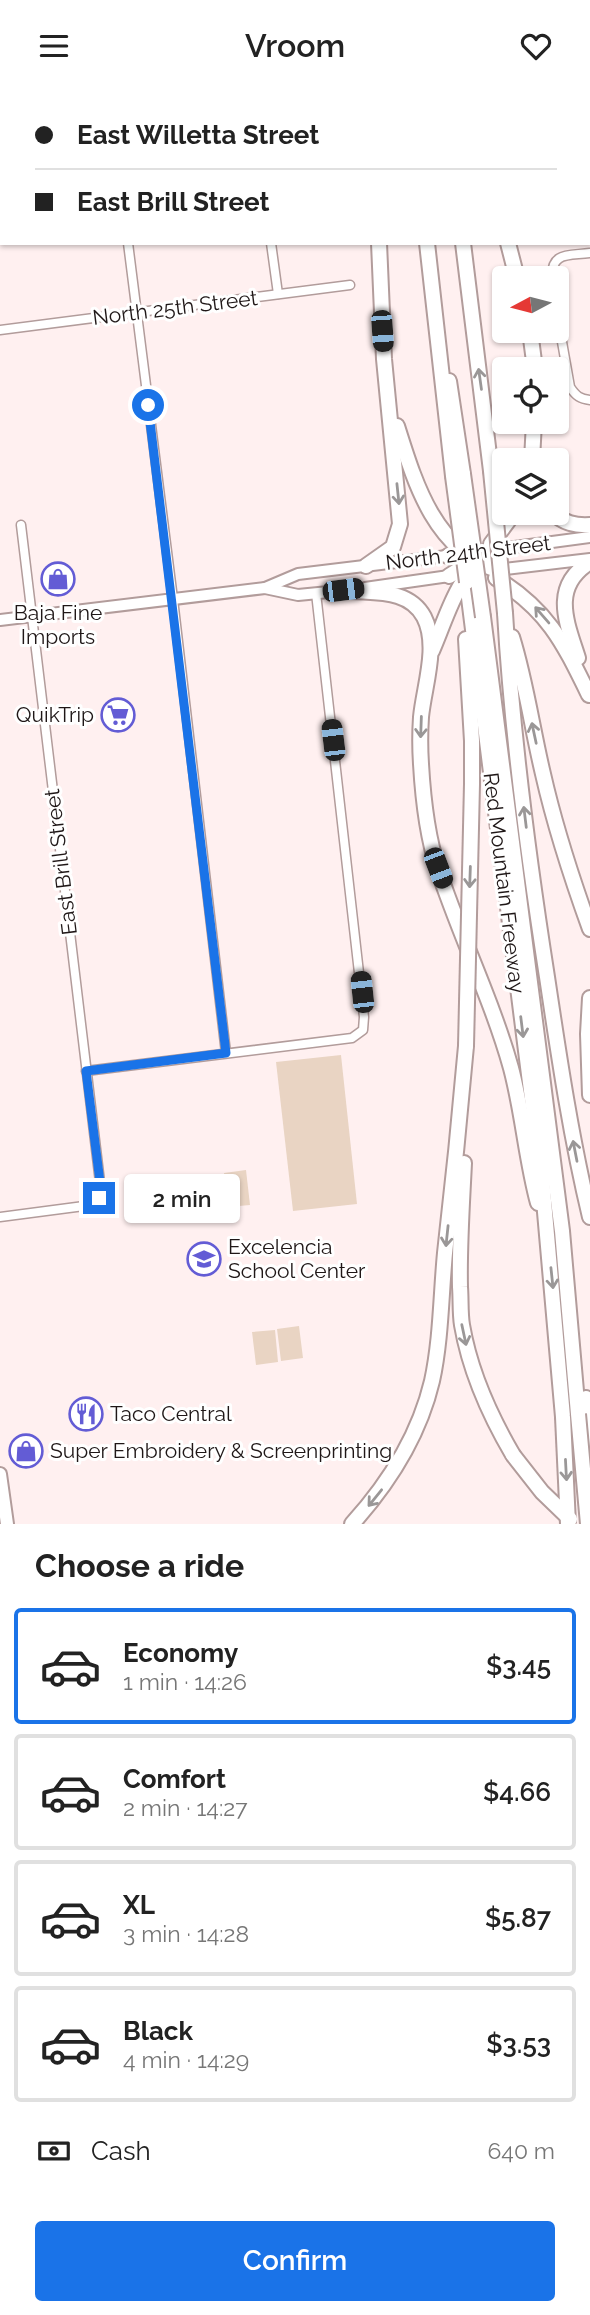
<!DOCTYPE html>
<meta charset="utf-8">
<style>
:root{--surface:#fff;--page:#f2f2f2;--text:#222;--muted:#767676;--line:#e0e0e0;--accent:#1a73e8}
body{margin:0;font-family:Raleway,sans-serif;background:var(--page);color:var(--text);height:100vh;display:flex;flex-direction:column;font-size:26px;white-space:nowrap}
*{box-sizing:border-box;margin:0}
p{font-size:23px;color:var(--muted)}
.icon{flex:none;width:38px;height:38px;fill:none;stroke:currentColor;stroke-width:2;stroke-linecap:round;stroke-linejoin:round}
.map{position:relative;height:1433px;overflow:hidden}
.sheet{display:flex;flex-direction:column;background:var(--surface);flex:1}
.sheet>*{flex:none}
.top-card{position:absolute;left:0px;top:0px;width:592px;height:154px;box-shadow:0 2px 5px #0004;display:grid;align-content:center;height:154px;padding:0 35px;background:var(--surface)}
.needle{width:46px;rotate:263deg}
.buttons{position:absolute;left:492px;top:175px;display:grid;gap:14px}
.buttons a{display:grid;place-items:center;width:77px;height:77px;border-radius:7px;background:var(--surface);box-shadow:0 2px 5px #0004;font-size:35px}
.end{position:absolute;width:32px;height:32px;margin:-16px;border:9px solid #1a73e8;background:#fff;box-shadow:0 0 0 4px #fff}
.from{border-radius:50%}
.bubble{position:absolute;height:49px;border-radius:7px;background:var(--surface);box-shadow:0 2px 5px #0004;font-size:23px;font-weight:600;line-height:49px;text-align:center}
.car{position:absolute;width:21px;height:42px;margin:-21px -10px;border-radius:9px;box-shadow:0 0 5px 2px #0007;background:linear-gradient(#222 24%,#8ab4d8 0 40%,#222 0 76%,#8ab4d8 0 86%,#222 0)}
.top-card b{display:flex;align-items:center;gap:24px;height:66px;font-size:26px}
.top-card b+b{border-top:2px solid var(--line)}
.top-card i{width:18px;height:18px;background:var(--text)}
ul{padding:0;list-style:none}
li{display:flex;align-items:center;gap:21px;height:116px;margin:0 14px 10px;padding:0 21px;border:4px solid var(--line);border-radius:7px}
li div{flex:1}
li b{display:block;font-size:26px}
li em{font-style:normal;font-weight:600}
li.selected{border-color:var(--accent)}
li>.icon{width:63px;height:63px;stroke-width:1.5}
h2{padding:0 35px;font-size:32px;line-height:84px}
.pay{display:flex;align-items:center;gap:18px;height:77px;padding:0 35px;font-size:26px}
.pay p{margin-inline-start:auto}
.primary-button{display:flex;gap:14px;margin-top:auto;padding:14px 35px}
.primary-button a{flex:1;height:80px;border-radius:7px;background:var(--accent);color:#fff;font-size:28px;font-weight:600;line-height:80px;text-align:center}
header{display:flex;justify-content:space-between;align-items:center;height:91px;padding:0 35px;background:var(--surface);font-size:32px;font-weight:600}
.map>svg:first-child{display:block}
</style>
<header><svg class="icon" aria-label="menu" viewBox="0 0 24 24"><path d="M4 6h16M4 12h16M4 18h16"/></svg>Vroom<svg class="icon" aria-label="heart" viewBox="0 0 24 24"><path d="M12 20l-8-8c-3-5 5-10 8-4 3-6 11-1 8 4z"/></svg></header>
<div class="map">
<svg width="590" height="1433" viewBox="0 0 590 1433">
<rect width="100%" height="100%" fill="#fff0f0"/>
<g fill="#e9d4c3">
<polygon points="341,964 357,1113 293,1120 276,971"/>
<polygon points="246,1079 250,1114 228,1116 224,1082"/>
<polygon points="299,1235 303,1267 281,1270 277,1238"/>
<polygon points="275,1239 278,1271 256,1274 252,1241"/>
</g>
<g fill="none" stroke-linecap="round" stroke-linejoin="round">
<defs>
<g id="street">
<polyline points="110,0 110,2"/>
<polyline points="252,0 252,2"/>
<polyline points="532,0 532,2"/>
<polyline points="128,152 173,508 226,962"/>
<polyline points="271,152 278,203"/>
<path d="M552,187C551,160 569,165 590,162"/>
<path d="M556,217L570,296C576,305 580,308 590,309"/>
<polyline points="0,239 350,194"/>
<polyline points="86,980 352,947 363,939 364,926 316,502"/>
<polyline points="0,1126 84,1115 99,1107 100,1091 21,434"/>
</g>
<g id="secondary">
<polyline points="492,459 590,446"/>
<polyline points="496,479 590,468"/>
<polyline points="265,497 298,504 349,499"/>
<polyline points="365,497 456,484"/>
<polyline points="0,529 265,497 298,483 455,464"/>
</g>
<polyline id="primary" points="0,1383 7,1433"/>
<g id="highway">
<polyline points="373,0 374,2"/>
<polyline points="408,0 408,2"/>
<polyline points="445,0 445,2"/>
<polyline points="471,0 471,2"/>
<polyline points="427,152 453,385"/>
<polyline points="463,152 491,380"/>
<polyline points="508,152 517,187"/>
<polyline points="530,240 535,278"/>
<polyline points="449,290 463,383"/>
<path d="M397,335C415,392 434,458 497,479"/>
<polyline points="532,369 534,331"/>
<path d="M553,422C564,432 575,435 590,434"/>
<polyline points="491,453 514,422"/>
<polyline points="448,465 472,474"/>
<polyline points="366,475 393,456 400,433 384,268 379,152"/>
<polyline points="449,485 471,471"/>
<path d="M496,487C548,519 563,551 589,604"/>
<polyline points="467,491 542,1087 563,1326"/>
<path d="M343,499C371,503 408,496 424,526C439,555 424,595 421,626C420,641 420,658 421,673C423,708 427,745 438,778C460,845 492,909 511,977C523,1022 526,1068 538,1112"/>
<path d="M505,522C512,644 528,765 547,886C559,966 571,1047 590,1126"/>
<polyline points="483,526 562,1140 578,1323"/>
<path d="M512,546C526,591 532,637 543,683C555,736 572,788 590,838"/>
<polyline points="466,548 472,650 472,693"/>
<path d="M432,560C449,521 456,484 494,459"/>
<path d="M578,567C567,532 550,496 590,471"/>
<polyline points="590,907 588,943 590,1004"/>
<path d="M464,1072C462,1114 459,1155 460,1196C461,1209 460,1222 462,1234C470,1281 489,1323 513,1364"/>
<polyline points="586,1307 590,1365"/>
<path d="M352,1433C389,1392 419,1345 432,1290C441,1249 441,1204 445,1162C453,1093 460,1024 466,955"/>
</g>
</defs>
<use href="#street" stroke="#b29c9b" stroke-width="11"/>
<use href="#secondary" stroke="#b29c9b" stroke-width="14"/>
<use href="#primary" stroke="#b29c9b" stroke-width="16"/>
<use href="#highway" stroke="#b29c9b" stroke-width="18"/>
<use href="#street" stroke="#fff" stroke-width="8"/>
<use href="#secondary" stroke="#fff" stroke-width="10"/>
<use href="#primary" stroke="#fff" stroke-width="12"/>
<use href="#highway" stroke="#fff" stroke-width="14"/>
<defs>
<g id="highway-bridge">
<polyline points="491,380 505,522"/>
<polyline points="463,383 483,526"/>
<polyline points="453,385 467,491"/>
<polyline points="466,955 472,693"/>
<polyline points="578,1323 588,1433"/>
<polyline points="563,1326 568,1433"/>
<polyline points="513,1364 542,1401 570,1428"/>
</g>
</defs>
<use href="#highway-bridge" stroke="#b29c9b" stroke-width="18" stroke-linecap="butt"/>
<use href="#highway-bridge" stroke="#fff" stroke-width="14"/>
</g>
<defs><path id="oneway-shaft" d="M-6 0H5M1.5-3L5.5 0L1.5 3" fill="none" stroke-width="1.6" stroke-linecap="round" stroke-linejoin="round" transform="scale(1.75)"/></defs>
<g stroke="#9a9797">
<use href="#oneway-shaft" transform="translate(480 288) rotate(-98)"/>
<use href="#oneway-shaft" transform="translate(398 403) rotate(84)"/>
<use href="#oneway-shaft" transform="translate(542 524) rotate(-131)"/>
<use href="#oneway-shaft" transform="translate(421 636) rotate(92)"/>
<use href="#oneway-shaft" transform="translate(534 642) rotate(-102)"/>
<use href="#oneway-shaft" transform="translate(525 726) rotate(-97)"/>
<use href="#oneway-shaft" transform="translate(470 786) rotate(92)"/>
<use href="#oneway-shaft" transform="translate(522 936) rotate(83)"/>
<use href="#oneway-shaft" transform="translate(575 1060) rotate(-101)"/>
<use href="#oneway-shaft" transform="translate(447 1145) rotate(96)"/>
<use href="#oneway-shaft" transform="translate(552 1187) rotate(84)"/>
<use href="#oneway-shaft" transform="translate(464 1244) rotate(78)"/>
<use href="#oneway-shaft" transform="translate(566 1379) rotate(87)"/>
<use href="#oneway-shaft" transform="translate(375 1407) rotate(129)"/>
</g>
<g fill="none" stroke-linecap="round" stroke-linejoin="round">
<polyline stroke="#1a73e8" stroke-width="9" points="99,1107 100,1091 86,980 226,962 148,314"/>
</g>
<defs>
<symbol id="shop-ring" viewBox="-11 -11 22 22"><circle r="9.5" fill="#fff" stroke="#635cd5" stroke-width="1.5"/><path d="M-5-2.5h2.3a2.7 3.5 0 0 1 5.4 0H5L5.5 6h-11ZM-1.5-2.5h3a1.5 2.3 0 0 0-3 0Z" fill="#635cd5"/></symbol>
<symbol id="supermarket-ring" viewBox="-11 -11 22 22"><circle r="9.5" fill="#fff" stroke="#635cd5" stroke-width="1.5"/><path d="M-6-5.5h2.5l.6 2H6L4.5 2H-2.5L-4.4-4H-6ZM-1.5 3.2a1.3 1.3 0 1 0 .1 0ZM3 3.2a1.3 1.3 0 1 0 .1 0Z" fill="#635cd5"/></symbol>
<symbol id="school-ring" viewBox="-11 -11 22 22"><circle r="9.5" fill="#fff" stroke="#635cd5" stroke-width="1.5"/><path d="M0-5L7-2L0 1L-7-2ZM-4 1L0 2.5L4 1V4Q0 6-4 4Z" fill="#635cd5"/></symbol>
<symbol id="restaurant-ring" viewBox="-11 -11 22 22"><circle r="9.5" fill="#fff" stroke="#635cd5" stroke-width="1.5"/><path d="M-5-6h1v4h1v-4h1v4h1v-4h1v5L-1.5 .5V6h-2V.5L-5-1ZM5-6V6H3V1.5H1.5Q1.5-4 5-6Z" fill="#635cd5"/></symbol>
</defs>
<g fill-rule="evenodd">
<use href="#shop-ring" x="39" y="469" width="38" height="38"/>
<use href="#supermarket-ring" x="99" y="605" width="38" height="38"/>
<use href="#school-ring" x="185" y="1149" width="38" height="38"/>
<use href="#restaurant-ring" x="67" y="1304" width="38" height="38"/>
<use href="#shop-ring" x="7" y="1341" width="38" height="38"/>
</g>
<g text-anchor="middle" stroke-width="6" stroke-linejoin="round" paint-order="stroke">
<g font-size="21" fill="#1f1717" stroke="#fff">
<text transform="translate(175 217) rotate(-7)" y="7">North 25th Street</text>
<text transform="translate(468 462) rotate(-7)" y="7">North 24th Street</text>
<text transform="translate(61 771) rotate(-97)" y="7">East Brill Street</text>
<text transform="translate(504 792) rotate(83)" y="7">Red Mountain Freeway</text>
</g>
<g font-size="21" fill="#1f1717" stroke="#fff" text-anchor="start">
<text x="58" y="529" text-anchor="middle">Baja Fine<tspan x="58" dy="24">Imports</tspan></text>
<text x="94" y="631" text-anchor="end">QuikTrip</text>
<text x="228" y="1163">Excelencia<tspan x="228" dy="24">School Center</tspan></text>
<text x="110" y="1330">Taco Central</text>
<text x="50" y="1367">Super Embroidery &amp; Screenprinting</text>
</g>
</g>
</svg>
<div class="buttons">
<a><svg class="needle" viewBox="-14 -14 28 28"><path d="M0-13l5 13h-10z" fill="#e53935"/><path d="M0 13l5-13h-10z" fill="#767676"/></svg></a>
<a><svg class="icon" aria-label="locate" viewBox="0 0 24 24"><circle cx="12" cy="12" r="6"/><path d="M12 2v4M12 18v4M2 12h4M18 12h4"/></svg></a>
<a><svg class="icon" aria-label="layers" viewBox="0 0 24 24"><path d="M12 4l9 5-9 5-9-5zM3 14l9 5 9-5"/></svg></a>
</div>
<i class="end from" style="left:148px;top:314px"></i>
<i class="end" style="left:99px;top:1107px"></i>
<div class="bubble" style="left:124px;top:1083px;width:116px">2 min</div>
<i class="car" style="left:382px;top:240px;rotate:176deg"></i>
<i class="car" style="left:343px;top:499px;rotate:83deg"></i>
<i class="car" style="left:333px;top:649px;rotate:353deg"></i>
<i class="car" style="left:438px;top:777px;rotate:159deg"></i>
<i class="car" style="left:362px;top:901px;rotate:354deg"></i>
<div class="top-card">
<b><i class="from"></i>East Willetta Street</b>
<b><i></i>East Brill Street</b>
</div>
</div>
<section class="sheet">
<h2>Choose a ride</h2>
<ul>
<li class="selected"><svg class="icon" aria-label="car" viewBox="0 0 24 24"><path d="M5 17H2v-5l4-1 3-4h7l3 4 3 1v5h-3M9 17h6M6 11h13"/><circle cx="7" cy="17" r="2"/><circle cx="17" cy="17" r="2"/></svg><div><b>Economy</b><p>1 min · 14:26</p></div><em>$3.45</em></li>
<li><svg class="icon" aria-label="car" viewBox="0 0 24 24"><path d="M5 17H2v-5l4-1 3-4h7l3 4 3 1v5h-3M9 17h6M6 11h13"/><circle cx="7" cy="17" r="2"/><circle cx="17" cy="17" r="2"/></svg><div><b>Comfort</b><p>2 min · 14:27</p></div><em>$4.66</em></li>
<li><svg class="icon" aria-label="car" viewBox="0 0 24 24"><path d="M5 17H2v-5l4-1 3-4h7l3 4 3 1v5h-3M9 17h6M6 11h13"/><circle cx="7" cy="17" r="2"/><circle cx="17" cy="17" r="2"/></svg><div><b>XL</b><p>3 min · 14:28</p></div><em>$5.87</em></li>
<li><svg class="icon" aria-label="car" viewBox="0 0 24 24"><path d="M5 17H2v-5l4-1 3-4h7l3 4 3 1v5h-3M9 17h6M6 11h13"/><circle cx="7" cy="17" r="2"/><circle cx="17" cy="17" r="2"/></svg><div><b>Black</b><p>4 min · 14:29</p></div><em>$3.53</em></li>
</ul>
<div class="pay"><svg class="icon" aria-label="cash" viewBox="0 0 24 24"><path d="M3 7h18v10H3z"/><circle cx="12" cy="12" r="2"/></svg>Cash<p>640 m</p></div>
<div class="primary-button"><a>Confirm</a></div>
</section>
